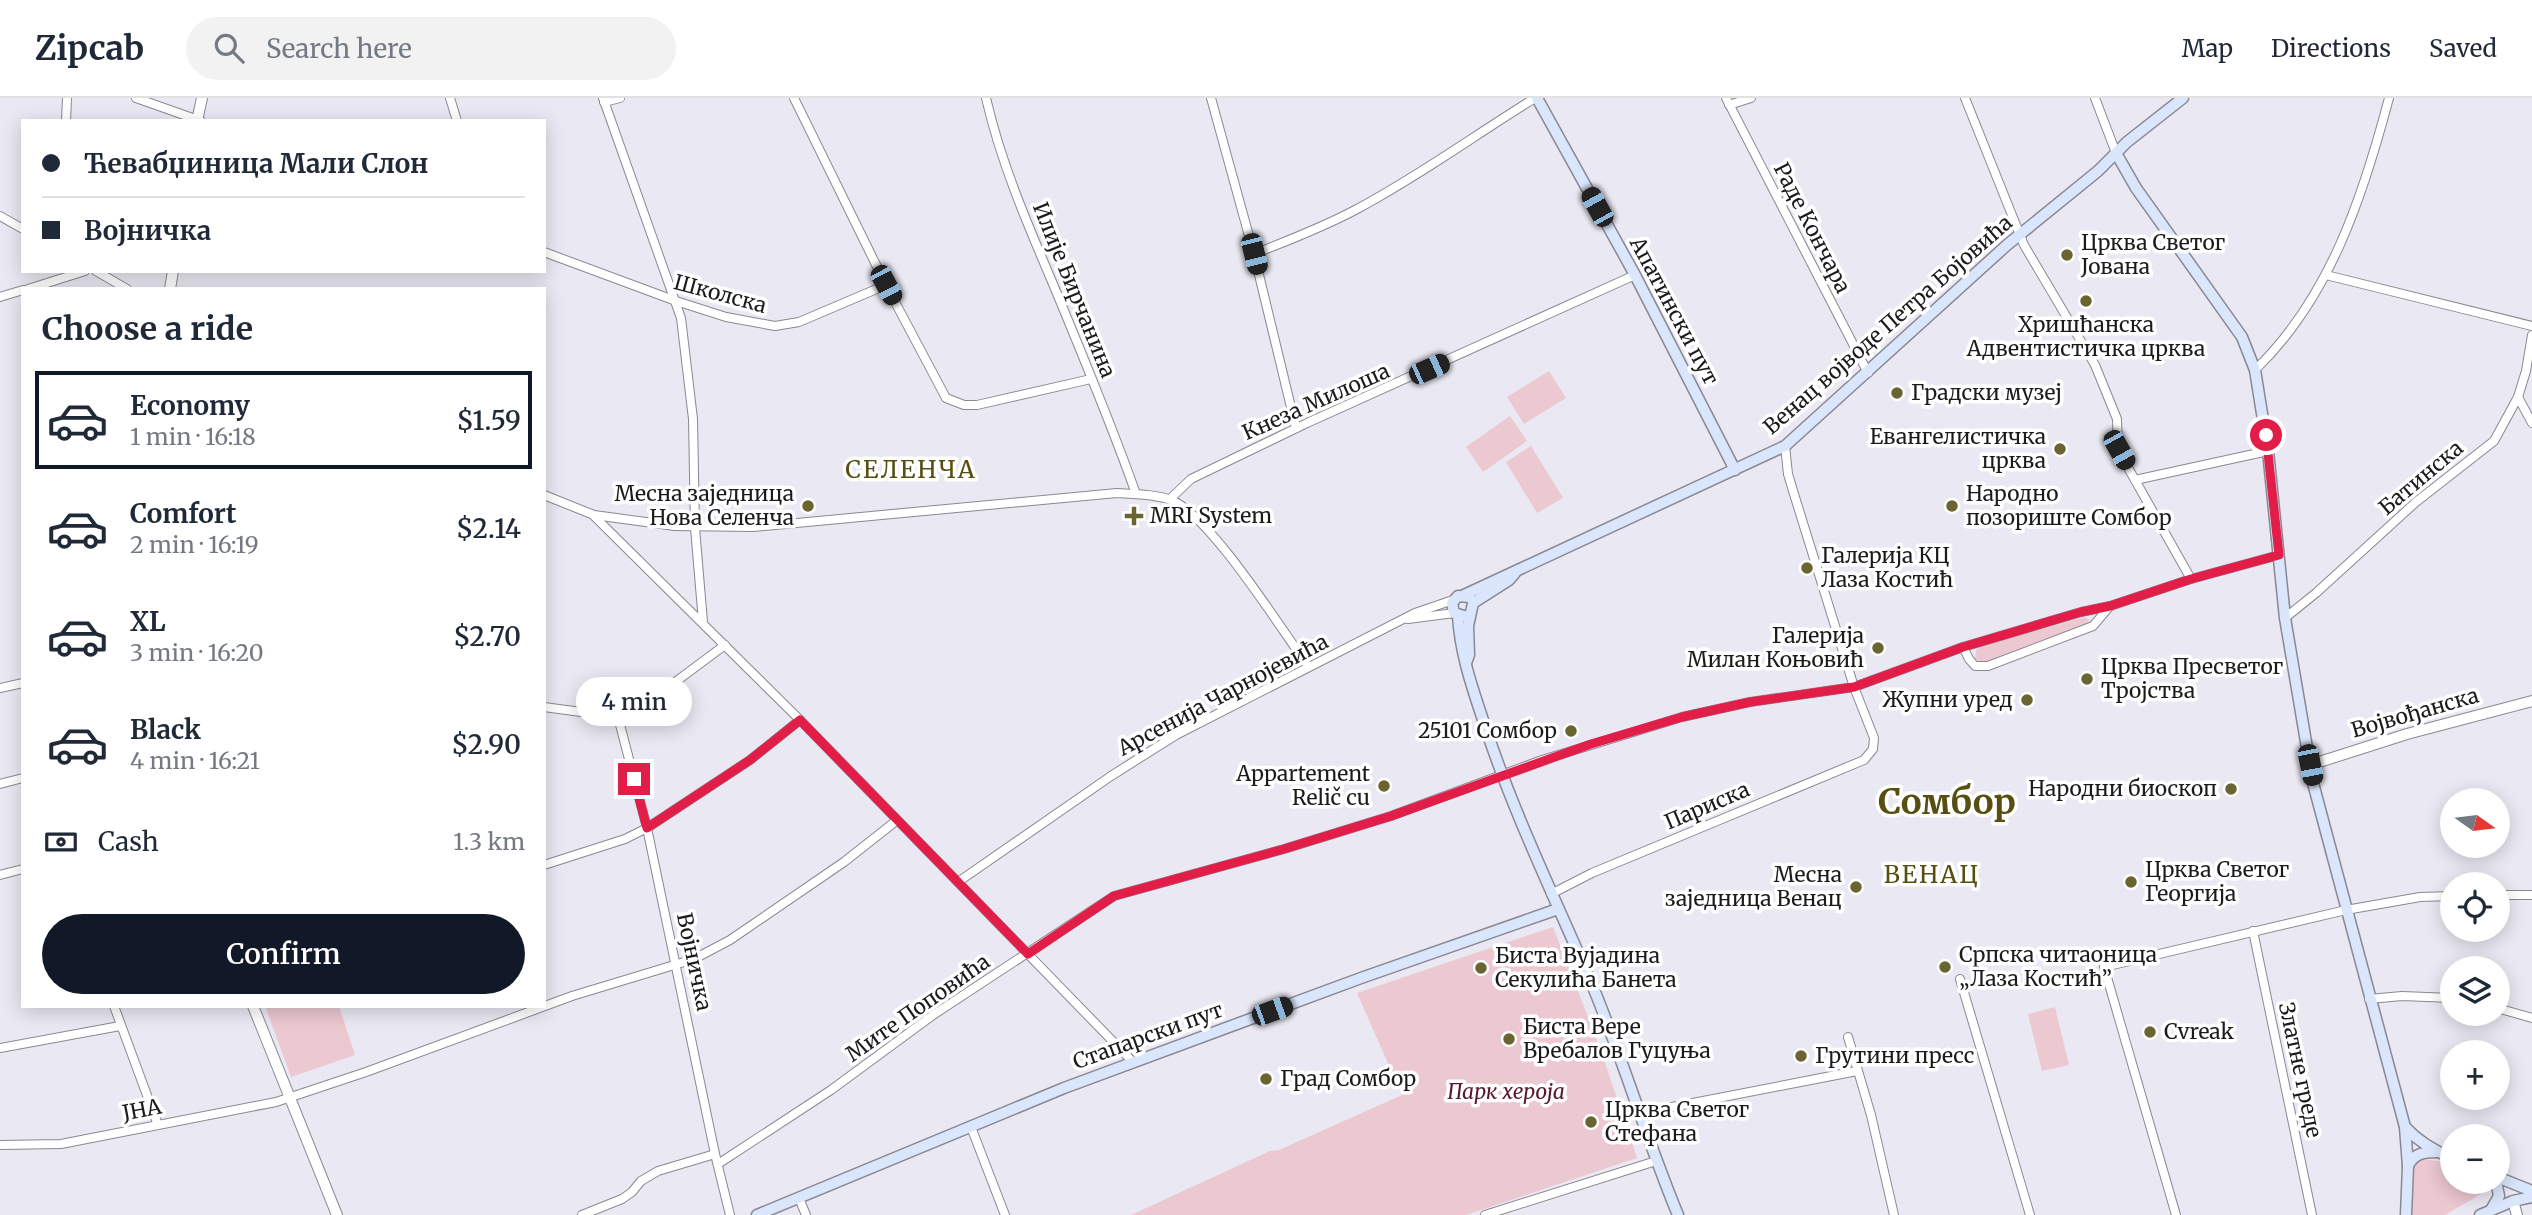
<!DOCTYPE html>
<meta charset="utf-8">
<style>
:root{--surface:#fff;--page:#f2f2f3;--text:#1f2937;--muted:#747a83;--line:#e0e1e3;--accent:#111827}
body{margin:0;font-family:Merriweather,serif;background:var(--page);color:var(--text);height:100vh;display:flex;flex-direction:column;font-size:26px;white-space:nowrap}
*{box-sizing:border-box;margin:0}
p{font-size:23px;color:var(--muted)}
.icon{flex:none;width:38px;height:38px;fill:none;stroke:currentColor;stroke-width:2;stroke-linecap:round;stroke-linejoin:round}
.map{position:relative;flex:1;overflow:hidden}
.panel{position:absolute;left:21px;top:189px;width:525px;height:721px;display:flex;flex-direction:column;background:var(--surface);border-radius:0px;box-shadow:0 4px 18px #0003}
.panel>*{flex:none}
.hud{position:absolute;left:21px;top:21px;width:525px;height:154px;border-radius:0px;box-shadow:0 4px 18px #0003;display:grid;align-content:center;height:154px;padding:0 21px;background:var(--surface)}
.needle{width:46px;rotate:104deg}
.buttons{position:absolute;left:2440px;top:690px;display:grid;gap:14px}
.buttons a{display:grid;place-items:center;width:70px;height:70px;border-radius:50%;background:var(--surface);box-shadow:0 4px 18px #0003;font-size:35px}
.end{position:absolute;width:32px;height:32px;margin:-16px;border:9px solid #e11d48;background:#fff;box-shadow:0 0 0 4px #fff}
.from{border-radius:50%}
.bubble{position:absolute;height:49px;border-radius:24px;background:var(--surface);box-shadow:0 4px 18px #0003;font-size:23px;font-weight:600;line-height:49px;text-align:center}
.car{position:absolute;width:21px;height:42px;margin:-21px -10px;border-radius:9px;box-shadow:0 0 5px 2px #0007;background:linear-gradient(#222 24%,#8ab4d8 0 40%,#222 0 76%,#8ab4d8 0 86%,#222 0)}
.hud b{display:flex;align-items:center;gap:24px;height:66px;font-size:26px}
.hud b+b{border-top:2px solid var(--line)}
.hud i{width:18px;height:18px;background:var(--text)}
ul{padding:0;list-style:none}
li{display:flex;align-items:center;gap:21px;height:98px;margin:0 14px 10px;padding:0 7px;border:4px solid transparent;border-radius:0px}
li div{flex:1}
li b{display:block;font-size:26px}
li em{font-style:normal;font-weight:600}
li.current{border-color:var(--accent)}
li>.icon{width:63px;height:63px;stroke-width:1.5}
h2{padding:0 21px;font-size:32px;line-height:84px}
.pay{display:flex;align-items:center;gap:18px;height:77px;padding:0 21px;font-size:26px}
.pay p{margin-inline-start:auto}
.primary-button{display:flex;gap:14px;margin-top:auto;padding:14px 21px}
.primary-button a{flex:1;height:80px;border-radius:42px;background:var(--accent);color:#fff;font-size:28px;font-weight:600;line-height:80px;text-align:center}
header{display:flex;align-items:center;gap:42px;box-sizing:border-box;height:98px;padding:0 35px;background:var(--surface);border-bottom:2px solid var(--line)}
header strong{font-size:33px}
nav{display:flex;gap:38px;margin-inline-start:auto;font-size:24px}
.search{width:490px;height:63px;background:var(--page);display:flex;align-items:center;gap:18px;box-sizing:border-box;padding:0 24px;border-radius:38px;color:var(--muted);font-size:26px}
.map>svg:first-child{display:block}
</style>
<header>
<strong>Zipcab</strong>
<div class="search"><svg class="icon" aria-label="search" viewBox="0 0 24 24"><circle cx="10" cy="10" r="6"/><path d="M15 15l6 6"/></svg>Search here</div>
<nav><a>Map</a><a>Directions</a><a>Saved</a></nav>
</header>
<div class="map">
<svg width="2532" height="1117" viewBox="0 0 2532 1117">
<rect width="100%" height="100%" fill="#eae8f2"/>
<g fill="#ecc8d1">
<polygon points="1549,273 1566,300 1524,326 1507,299"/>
<polygon points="1510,318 1527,343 1483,374 1466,349"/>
<polygon points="1531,348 1563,400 1537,415 1506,364"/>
<polygon points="2085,519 2089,522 2088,526 1987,566 1975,561 1976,552 1981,548"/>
<polygon points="1553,829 1600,950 1637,1060 1466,1117 1131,1117 1270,1053 1279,1052 1402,997 1357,895"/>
<polygon points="265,908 339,908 355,957 291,979"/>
<polygon points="2055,909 2069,967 2042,973 2028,916"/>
<path d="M2422,1061L2452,1065V1083H2486V1093L2445,1117H2410C2409,1102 2408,1069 2422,1061Z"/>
</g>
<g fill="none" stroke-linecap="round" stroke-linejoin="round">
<defs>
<g id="minor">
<polyline points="136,0 201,23"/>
<polyline points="450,0 457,23"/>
<polyline points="603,0 681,220 693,321 695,430 703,524"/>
<polyline points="794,0 886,187 946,300 964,307 977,307 1091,281"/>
<path d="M986,0C1001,65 1027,125 1053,186C1082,256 1111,325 1136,396"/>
<polyline points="1211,0 1254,156 1296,330"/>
<polyline points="1726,0 1868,275"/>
<polyline points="1965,0 2024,147 2095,267 2117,321 2118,352 2191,481"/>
<polyline points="2095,0 2116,55"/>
<polyline points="604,4 620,0"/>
<polyline points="1729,7 1751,0"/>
<polyline points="66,23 67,0"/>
<polyline points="0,118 23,131"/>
<polyline points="544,154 676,203 726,219 775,228 799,224 886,187"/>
<path d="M1254,156C1289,142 1324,129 1357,111C1419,78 1475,37 1535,0"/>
<polyline points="96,173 127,191"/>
<polyline points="2326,177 2532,228"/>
<polyline points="28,191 85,173"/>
<polyline points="0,199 23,192"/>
<path d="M2255,272C2330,200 2363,98 2389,0"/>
<polyline points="2518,299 2532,325"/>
<polyline points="2135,382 2268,353"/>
<path d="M544,397L594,417L675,428L753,429L1117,395C1134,396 1155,396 1171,402C1210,417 1281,531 1308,568"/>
<polyline points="1170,401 1191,381 1307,325 1635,177"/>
<polyline points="594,418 800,622 1133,964"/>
<polyline points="2285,520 2316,495 2416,404 2494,343 2518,299 2526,273 2532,237"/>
<polyline points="1408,521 1454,515"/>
<polyline points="1963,549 1969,561 1975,568 1988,568 2093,528 2110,508"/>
<polyline points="0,590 23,585"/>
<polyline points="544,609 618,619 643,608 725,547"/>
<polyline points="618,619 647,730 715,1056 730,1117"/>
<polyline points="0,686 23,680"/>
<polyline points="544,767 625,741 647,730 750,662 800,622"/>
<polyline points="0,777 23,771"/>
<polyline points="958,784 1111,678 1176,637 1415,515 1453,502"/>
<polyline points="1551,796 1592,775 1864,662 1873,651 1874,640 1854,589 1794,396 1788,376 1785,348"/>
<polyline points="2497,797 2532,797"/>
<polyline points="2253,833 2312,1117"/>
<polyline points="1960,881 2030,1117"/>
<polyline points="2369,901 2402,898 2452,900"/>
<polyline points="114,908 158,1027"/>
<polyline points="2497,910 2532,920"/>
<polyline points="1848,939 1871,1017 1894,1117"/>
<polyline points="0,950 120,928"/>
<polyline points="1641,1015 1857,973"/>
<polyline points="971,1029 1005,1117"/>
<polyline points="0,1047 61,1046 276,1004 366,974 572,898 694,861 730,842 844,764 896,723"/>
<polyline points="718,1066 831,992 933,917 1114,798 1284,751 1391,718 1542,662 1682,619 1750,604 1854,589 1963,549 2081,514 2110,508 2191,481 2279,457"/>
<polyline points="799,1100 806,1117"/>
<polyline points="582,1117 622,1101 632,1094 641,1083 658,1073 715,1056"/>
<polyline points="1485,1117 1656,1063"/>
<polyline points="2176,1117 2104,869 2346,812 2420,799 2452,798"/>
</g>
<g id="tertiary">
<polyline points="197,23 202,0"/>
<polyline points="170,191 173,173"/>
<polyline points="2310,667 2407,636 2532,603"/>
<polyline points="253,908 337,1117"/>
<polyline points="2513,1103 2517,1117"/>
</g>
<g id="secondary">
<polyline points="1537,0 1635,177 1735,372"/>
<polyline points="2116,55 2136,90 2242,239 2255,272 2268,353 2285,520 2313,685 2405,1029 2408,1068 2406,1117"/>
<polyline points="1464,497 1785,348 2007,147 2098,73 2127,44 2183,0"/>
<polyline points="1473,505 1509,482 1515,475"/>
<path d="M1458,517C1460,555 1472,589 1484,625C1513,714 1554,798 1591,884C1623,961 1646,1040 1678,1117"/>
<polyline points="1464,518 1454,515 1452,505 1458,498 1469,499"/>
<polyline points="1466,565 1469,557 1468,528 1473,505"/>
<path d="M2405,1029C2418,1043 2434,1053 2452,1060"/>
<path d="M2408,1068C2414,1055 2424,1054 2437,1054"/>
<polyline points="2497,1079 2532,1093"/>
<polyline points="2491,1112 2499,1098 2496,1083"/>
<polyline points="757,1117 1064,990 1361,880 1558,811"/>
<polyline points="2480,1117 2513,1103 2532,1099"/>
</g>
</defs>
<use href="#minor" stroke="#8a8892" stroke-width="10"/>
<use href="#tertiary" stroke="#8a8892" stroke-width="12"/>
<use href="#secondary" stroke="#8a8892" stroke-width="13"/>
<use href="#minor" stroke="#fff" stroke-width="8"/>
<use href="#tertiary" stroke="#fff" stroke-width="10"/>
<use href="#secondary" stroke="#d9e6fb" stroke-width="10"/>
</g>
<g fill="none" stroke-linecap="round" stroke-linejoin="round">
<polyline stroke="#e11d48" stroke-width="9" points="634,681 647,730 750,662 800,622 1028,856 1114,798 1284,751 1391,718 1591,646 1682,619 1750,604 1854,589 1963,549 2081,514 2110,508 2191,481 2279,457 2266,337"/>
</g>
<g fill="#6a6431" stroke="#fff" stroke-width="2.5">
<circle cx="2067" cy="157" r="7"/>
<circle cx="2086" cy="203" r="7"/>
<circle cx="1897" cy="295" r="7"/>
<circle cx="2060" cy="351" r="7"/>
<circle cx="808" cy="408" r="7"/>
<circle cx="1952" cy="408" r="7"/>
<path d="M1130.5 407.5h7v7h7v7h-7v7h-7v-7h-7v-7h7z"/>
<circle cx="1807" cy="470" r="7"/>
<circle cx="1878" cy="550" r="7"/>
<circle cx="2087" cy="581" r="7"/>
<circle cx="2027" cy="602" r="7"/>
<circle cx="1571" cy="633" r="7"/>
<circle cx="1384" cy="688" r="7"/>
<circle cx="2231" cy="691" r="7"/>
<circle cx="2131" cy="784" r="7"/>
<circle cx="1856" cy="789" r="7"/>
<circle cx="1945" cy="869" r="7"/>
<circle cx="1481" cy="870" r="7"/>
<circle cx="2150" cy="934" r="7"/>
<circle cx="1509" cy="941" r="7"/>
<circle cx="1801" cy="958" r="7"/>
<circle cx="1266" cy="981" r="7"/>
<circle cx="1591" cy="1024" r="7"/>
</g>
<g text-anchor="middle" stroke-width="7" stroke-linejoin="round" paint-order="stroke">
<g font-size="21" fill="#1b1b1e" stroke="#fff">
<text transform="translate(1812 130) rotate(63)" y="7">Раде Кончара</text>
<text transform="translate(1074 192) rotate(68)" y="7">Илије Бирчанина</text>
<text transform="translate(720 196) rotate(15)" y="7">Школска</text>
<text transform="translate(1674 213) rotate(62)" y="7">Апатински пут</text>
<text transform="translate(1888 227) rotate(-41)" y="7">Венац војводе Петра Бојовића</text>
<text transform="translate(1316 304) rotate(-24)" y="7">Кнеза Милоша</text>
<text transform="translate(2421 380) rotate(-40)" y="7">Батинска</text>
<text transform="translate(1223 597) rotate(-28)" y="7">Арсенија Чарнојевића</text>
<text transform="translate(2415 615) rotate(-16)" y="7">Војвођанска</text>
<text transform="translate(1707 708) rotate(-23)" y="7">Париска</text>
<text transform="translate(694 864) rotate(78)" y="7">Војничка</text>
<text transform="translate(918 910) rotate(-35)" y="7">Мите Поповића</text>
<text transform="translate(1148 938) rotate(-20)" y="7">Стапарски пут</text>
<text transform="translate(2300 972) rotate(78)" y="7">Златне греде</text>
<text transform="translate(142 1012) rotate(-11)" y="7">ЈНА</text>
</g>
<g font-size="21" fill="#1b1b1e" stroke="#fff" text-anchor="start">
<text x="2081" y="152">Црква Светог<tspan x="2081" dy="24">Јована</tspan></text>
<text x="2086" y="234" text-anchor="middle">Хришћанска<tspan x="2086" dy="24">Адвентистичка црква</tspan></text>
<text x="1911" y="302">Градски музеј</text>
<text x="2046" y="346" text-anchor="end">Евангелистичка<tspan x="2046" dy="24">црква</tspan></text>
<text x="794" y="403" text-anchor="end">Месна заједница<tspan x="794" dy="24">Нова Селенча</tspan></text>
<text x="1966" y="403">Народно<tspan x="1966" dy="24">позориште Сомбор</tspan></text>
<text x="1150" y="425">MRI System</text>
<text x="1821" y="465">Галерија КЦ<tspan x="1821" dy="24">Лаза Костић</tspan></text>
<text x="1864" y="545" text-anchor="end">Галерија<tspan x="1864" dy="24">Милан Коњовић</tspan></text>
<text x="2101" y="576">Црква Пресветог<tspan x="2101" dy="24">Тројства</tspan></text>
<text x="2013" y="609" text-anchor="end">Жупни уред</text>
<text x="1557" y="640" text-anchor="end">25101 Сомбор</text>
<text x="1370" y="683" text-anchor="end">Appartement<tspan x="1370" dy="24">Relič cu</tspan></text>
<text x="2217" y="698" text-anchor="end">Народни биоскоп</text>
<text x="2145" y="779">Црква Светог<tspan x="2145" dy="24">Георгија</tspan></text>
<text x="1842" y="784" text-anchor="end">Месна<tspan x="1842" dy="24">заједница Венац</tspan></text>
<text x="1959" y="864">Српска читаоница<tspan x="1959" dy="24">„Лаза Костић”</tspan></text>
<text x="1495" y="865">Биста Вујадина<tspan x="1495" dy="24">Секулића Банета</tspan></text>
<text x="1523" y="936">Биста Вере<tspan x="1523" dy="24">Вребалов Гуцуња</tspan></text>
<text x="2164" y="941">Cvreak</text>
<text x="1815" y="965">Грутини пресс</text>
<text x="1280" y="988">Град Сомбор</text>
<text x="1605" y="1019">Црква Светог<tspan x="1605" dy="24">Стефана</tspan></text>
</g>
<g font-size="21" font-style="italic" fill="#581830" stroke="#fff">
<text x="1506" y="1001">Парк хероја</text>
</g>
<g font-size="24" letter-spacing="2" fill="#564f11" stroke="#fff">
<text x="911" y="380">СЕЛЕНЧА</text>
<text x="1932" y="785">ВЕНАЦ</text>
</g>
<g font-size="35" font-weight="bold" fill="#564f11" stroke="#fff">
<text x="1947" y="716">Сомбор</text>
</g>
</g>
</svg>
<div class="buttons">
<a><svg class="needle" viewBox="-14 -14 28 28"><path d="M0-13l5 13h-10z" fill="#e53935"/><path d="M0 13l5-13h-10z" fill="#747a83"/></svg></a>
<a><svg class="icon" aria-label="locate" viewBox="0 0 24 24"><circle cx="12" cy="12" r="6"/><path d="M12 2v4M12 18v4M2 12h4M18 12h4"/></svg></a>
<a><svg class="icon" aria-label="layers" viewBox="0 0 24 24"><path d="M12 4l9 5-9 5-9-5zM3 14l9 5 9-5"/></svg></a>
<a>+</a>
<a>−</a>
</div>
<i class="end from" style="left:2266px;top:337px"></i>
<i class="end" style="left:634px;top:681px"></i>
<div class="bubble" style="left:576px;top:579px;width:116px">4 min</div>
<i class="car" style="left:1597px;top:109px;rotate:331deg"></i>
<i class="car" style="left:1254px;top:156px;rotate:166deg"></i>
<i class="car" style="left:886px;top:187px;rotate:152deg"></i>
<i class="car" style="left:1429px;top:271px;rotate:66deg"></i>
<i class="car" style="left:2119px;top:352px;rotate:151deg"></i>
<i class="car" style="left:2310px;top:667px;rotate:169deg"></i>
<i class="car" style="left:1272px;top:913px;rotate:70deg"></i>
<div class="hud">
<b><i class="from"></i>Ћевабџиница Мали Слон</b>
<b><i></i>Војничка</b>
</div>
<section class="panel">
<h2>Choose a ride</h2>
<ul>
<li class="current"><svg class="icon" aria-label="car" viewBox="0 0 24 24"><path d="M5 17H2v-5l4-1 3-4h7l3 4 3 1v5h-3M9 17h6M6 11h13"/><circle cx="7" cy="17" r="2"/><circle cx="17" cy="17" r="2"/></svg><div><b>Economy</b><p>1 min · 16:18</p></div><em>$1.59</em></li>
<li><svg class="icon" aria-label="car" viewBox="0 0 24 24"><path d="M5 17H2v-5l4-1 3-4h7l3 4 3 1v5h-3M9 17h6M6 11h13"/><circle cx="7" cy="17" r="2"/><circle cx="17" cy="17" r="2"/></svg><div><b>Comfort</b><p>2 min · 16:19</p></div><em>$2.14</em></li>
<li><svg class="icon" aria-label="car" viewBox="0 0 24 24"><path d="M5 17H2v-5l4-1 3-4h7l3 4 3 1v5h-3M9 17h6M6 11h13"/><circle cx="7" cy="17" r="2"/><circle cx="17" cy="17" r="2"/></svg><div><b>XL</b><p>3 min · 16:20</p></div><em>$2.70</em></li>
<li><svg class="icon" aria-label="car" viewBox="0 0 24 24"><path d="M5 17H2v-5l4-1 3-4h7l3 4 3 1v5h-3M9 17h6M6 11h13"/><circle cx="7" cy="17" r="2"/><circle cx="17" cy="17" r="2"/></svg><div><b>Black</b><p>4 min · 16:21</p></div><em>$2.90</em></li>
</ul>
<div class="pay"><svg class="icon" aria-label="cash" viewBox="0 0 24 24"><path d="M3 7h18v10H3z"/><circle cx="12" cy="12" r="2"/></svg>Cash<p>1.3 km</p></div>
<div class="primary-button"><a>Confirm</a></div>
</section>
</div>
